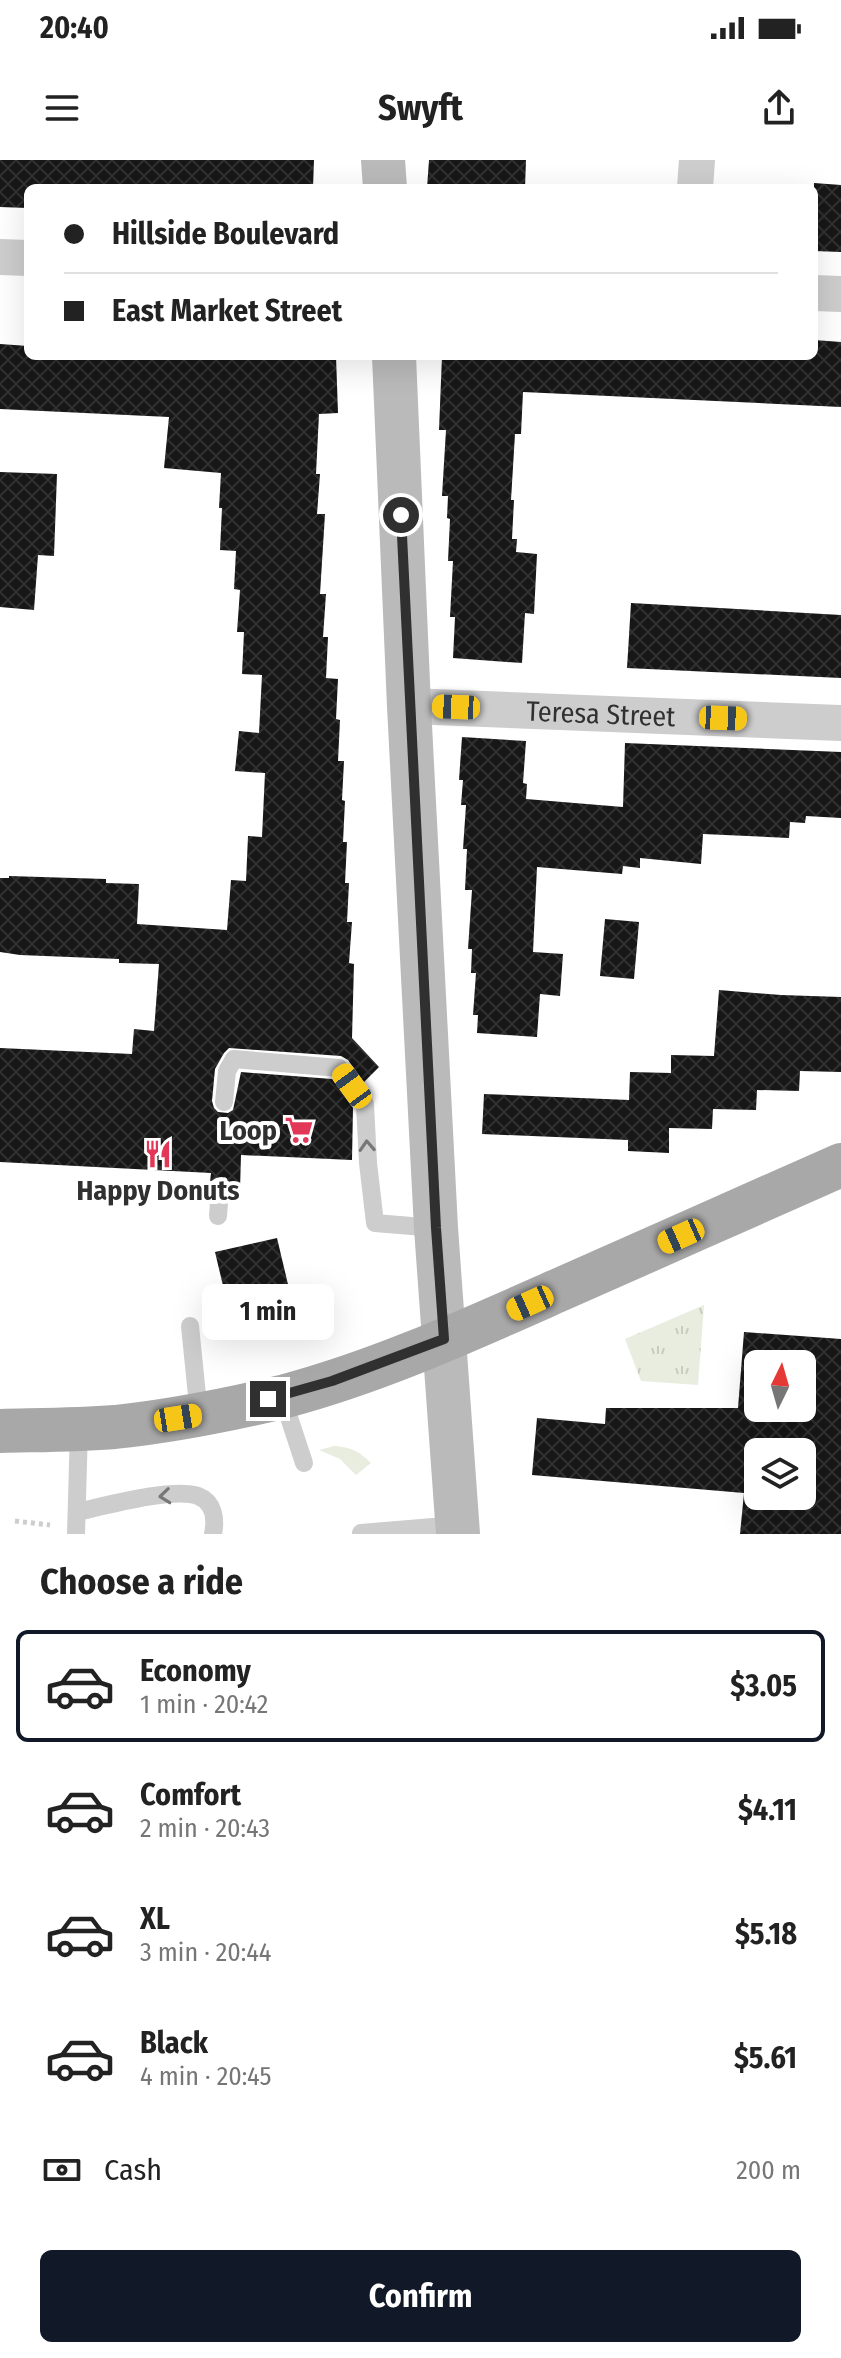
<!DOCTYPE html>
<meta charset="utf-8">
<style>
:root{--surface:#fff;--page:#f2f2f2;--text:#222;--muted:#767676;--line:#e0e0e0;--accent:#111827}
body{margin:0;font-family:"Fira Sans Condensed",sans-serif;background:var(--page);color:var(--text);height:100vh;display:flex;flex-direction:column;font-size:30px;white-space:nowrap}
*{box-sizing:border-box;margin:0}
p{font-size:26px;color:var(--muted)}
.icon{flex:none;width:44px;height:44px;fill:none;stroke:currentColor;stroke-width:2;stroke-linecap:round;stroke-linejoin:round}
.map{position:relative;height:1374px;overflow:hidden}
.panel{display:flex;flex-direction:column;background:var(--surface);flex:1}
.panel>*{flex:none}
.hud{position:absolute;left:24px;top:24px;width:794px;height:176px;border-radius:12px;box-shadow:0 8px 32px #0002;display:grid;align-content:center;height:176px;padding:0 40px;background:var(--surface)}
.needle{width:52px;rotate:5deg}
.buttons{position:absolute;left:744px;top:1190px;display:grid;gap:16px}
.buttons a{display:grid;place-items:center;width:72px;height:72px;border-radius:12px;background:var(--surface);box-shadow:0 8px 32px #0002;font-size:40px}
.end{position:absolute;width:36px;height:36px;margin:-18px;border:10px solid #303030;background:#fff;box-shadow:0 0 0 4px #fff}
.from{border-radius:50%}
.bubble{position:absolute;height:56px;border-radius:12px;background:var(--surface);box-shadow:0 8px 32px #0002;font-size:26px;font-weight:700;line-height:56px;text-align:center}
.car{position:absolute;width:24px;height:48px;margin:-24px -12px;border-radius:10px;box-shadow:0 0 6px 2px #0007;background:linear-gradient(#f5c518 24%,#345 0 40%,#f5c518 0 76%,#345 0 86%,#f5c518 0)}
.hud b{display:flex;align-items:center;gap:28px;height:76px;font-size:30px}
.hud b+b{border-top:2px solid var(--line)}
.hud i{width:20px;height:20px;background:var(--text)}
ul{padding:0;list-style:none}
li{display:flex;align-items:center;gap:24px;height:112px;margin:0 16px 12px;padding:0 24px;border:4px solid transparent;border-radius:12px}
li div{flex:1}
li b{display:block;font-size:30px}
li em{font-style:normal;font-weight:700}
li.active{border-color:var(--accent)}
li>.icon{width:72px;height:72px;stroke-width:1.5}
h2{padding:0 40px;font-size:36px;line-height:96px}
.pay{display:flex;align-items:center;gap:20px;height:88px;padding:0 40px;font-size:30px}
.pay p{margin-inline-start:auto}
.primary-button{display:flex;gap:16px;margin-top:auto;padding:16px 40px}
.primary-button a{flex:1;height:92px;border-radius:12px;background:var(--accent);color:#fff;font-size:32px;font-weight:700;line-height:92px;text-align:center}
.status{display:flex;justify-content:space-between;align-items:center;height:56px;padding:0 40px;background:var(--surface);direction:ltr}
.status svg{height:22px;fill:currentColor}
header{display:flex;justify-content:space-between;align-items:center;height:104px;padding:0 40px;background:var(--surface);font-size:36px;font-weight:700}
.map>svg:first-child{display:block}
</style>
<div class="status"><b>20:40</b><svg viewBox="0 0 49 12"><path d="M0 12V9h3v3zM5 12V6h3v6zM10 12V3h3v9zM15 12V0h3v12zM26 1h20v11H26zM47 4h2v5h-2z"/></svg></div>
<header><svg class="icon" aria-label="menu" viewBox="0 0 24 24"><path d="M4 6h16M4 12h16M4 18h16"/></svg>Swyft<svg class="icon" aria-label="share" viewBox="0 0 24 24"><path d="M12 15V3M7 8l5-5 5 5M5 13v7h14v-7"/></svg></header>
<div class="map">
<svg width="841" height="1374" viewBox="0 0 841 1374">
<defs>
<pattern id="park-tufts" width="24" height="20" patternUnits="userSpaceOnUse" patternTransform="scale(2)"><rect width="24" height="20" fill="#e8eddf"/><path d="M3 7l-1-3M5 7V3M7 7l1-3M15 17l-1-3M17 17v-4M19 17l1-3" fill="none" stroke="#c7ccc0"/></pattern>
<pattern id="building-cross-hatch" width="8" height="8" patternUnits="userSpaceOnUse" patternTransform="scale(2)"><rect width="8" height="8" fill="#171717"/><path d="M0 0l8 8M0 8l8-8" fill="none" stroke="#303030"/></pattern>
</defs>
<rect width="100%" height="100%" fill="#fff"/>
<path fill="#e8eddf" d="M334,1286C351,1287 359,1291 371,1303L356,1315L340,1299L319,1290Z"/>
<polygon fill="url(#park-tufts)" points="704,1145 698,1225 641,1221 625,1179"/>
<g fill="url(#building-cross-hatch)" fill-rule="evenodd">
<polygon points="0,0 314,0 313,28 28,28 28,48 0,47"/>
<polygon points="429,0 526,0 525,28 427,28"/>
<polygon points="814,23 841,25 841,92 814,91"/>
<polygon points="814,180 841,182 841,247 523,232 521,274 515,274 511,340 514,340 512,379 517,379 516,392 537,394 534,454 525,453 522,503 453,498 455,457 450,457 453,401 448,401 450,359 447,358 448,336 442,336 446,270 439,270 442,196 814,196"/>
<polygon points="0,184 28,186 28,196 336,196 338,253 319,254 316,314 320,314 317,354 325,354 320,434 326,434 323,477 328,477 326,518 338,519 336,559 340,560 338,601 344,601 342,640 345,641 343,682 347,682 345,723 349,723 347,762 352,762 349,803 354,804 352,878 379,907 364,922 348,900 341,896 229,888 224,893 215,909 212,941 214,948 218,952 228,953 233,950 241,912 332,919 353,948 352,1000 241,995 240,1030 232,1030 230,1023 222,1017 216,1018 210,1022 211,1013 0,1002 0,888 132,894 134,869 154,871 159,804 119,803 119,799 20,795 0,792 0,718 9,718 9,716 106,719 106,723 139,724 137,764 227,770 231,720 246,721 248,676 262,677 265,613 235,611 239,571 259,573 262,515 242,514 244,472 237,472 240,430 234,429 236,391 220,390 222,348 219,348 221,313 164,308 169,257 0,249"/>
<polygon points="0,312 57,314 54,396 38,395 34,450 0,447"/>
<polygon points="631,443 841,455 841,518 627,508"/>
<polygon points="462,577 526,581 523,623 527,624 526,639 623,647 625,583 841,592 841,658 806,656 805,663 790,662 789,678 703,674 701,704 640,698 640,708 623,706 622,714 537,707 533,792 563,794 560,836 540,834 537,877 477,873 478,855 473,855 476,813 471,813 472,789 468,789 472,730 465,730 467,689 463,689 466,645 461,645 463,620 459,620"/>
<polygon points="605,759 639,762 634,819 600,816"/>
<polygon points="719,830 781,835 841,837 841,912 800,911 799,931 757,930 756,950 713,949 712,969 669,968 669,993 628,991 628,980 482,974 484,934 629,940 630,912 671,913 671,895 714,896"/>
<polygon points="277,1078 296,1158 234,1172 215,1092"/>
<path d="M744,1172L841,1179V1374H740L744,1333L532,1315L537,1258L605,1264L606,1248H738ZM758,1204H802V1248H758ZM758,1292H802V1336H758Z"/>
</g>
<g fill="none" stroke-linecap="round" stroke-linejoin="round">
<polyline stroke="#cdcdcd" stroke-width="5" stroke-dasharray="4 4" stroke-linecap="butt" points="15,1361 50,1365"/>
<g stroke="#cdcdcd" stroke-width="18">
<polyline points="224,942 227,911 234,899 339,908 365,944 368,1003 375,1063 436,1068"/>
<polyline points="218,1056 220,1029"/>
<polyline points="190,1166 199,1255"/>
<polyline points="282,1236 304,1303"/>
<path d="M77,1352C104,1346 173,1327 198,1336C214,1342 216,1359 213,1374"/>
<polyline points="361,1373 457,1365"/>
<polyline points="76,1374 79,1269"/>
</g>
<g stroke="#cdcdcd" stroke-width="36">
<polyline points="695,28 697,0"/>
<polyline points="0,97 28,98"/>
<polyline points="814,133 841,134"/>
<path id="s1" d="M409,546L841,563"/>
</g>
<g stroke="#bababa" stroke-width="44">
<polyline points="383,0 385,28"/>
<polyline points="394,196 409,546 436,1068 458,1374"/>
</g>
<path stroke="#a8a8a8" stroke-width="44" d="M0,1271C38,1270 77,1270 115,1267C171,1261 227,1250 282,1237C377,1212 469,1170 559,1130C653,1088 747,1047 841,1005"/>
</g>
<defs><path id="oneway-chevron" d="M-2-3.5L2.5 0L-2 3.5" fill="none" stroke-width="1.6" stroke-linecap="round" stroke-linejoin="round" transform="scale(2)"/></defs>
<g stroke="#777">
<use href="#oneway-chevron" transform="translate(367 986) rotate(-93)"/>
<use href="#oneway-chevron" transform="translate(165 1336) rotate(174)"/>
</g>
<g fill="none" stroke-linecap="round" stroke-linejoin="round">
<polyline stroke="#303030" stroke-width="10" points="268,1239 332,1221 444,1179 436,1068 401,355"/>
</g>
<defs>
<symbol id="supermarket-bare" viewBox="-9 -9 18 18"><path d="M-6-5.5h2.5l.6 2H6L4.5 2H-2.5L-4.4-4H-6ZM-1.5 3.2a1.3 1.3 0 1 0 .1 0ZM3 3.2a1.3 1.3 0 1 0 .1 0Z" fill="#e23756" stroke="#fff" stroke-width="2.5" paint-order="stroke"/></symbol>
<symbol id="restaurant-bare" viewBox="-9 -9 18 18"><path d="M-5-6h1v4h1v-4h1v4h1v-4h1v5L-1.5 .5V6h-2V.5L-5-1ZM5-6V6H3V1.5H1.5Q1.5-4 5-6Z" fill="#e23756" stroke="#fff" stroke-width="2.5" paint-order="stroke"/></symbol>
</defs>
<g fill-rule="evenodd">
<use href="#supermarket-bare" x="279" y="950" width="40" height="40"/>
<use href="#restaurant-bare" x="138" y="974" width="40" height="40"/>
</g>
<g text-anchor="middle" stroke-width="8" stroke-linejoin="round" paint-order="stroke">
<g font-size="28" fill="#303030" stroke="#fff">
<text dy="10" stroke="none"><textPath href="#s1" startOffset="192">Teresa Street</textPath></text>
</g>
<g font-size="28" font-weight="bold" fill="#303030" stroke="#fff" text-anchor="end">
<text x="277" y="980">Loop</text>
<text x="158" y="1040" text-anchor="middle">Happy Donuts</text>
</g>
</g>
</svg>
<div class="buttons">
<a><svg class="needle" viewBox="-14 -14 28 28"><path d="M0-13l5 13h-10z" fill="#e53935"/><path d="M0 13l5-13h-10z" fill="#767676"/></svg></a>
<a><svg class="icon" aria-label="layers" viewBox="0 0 24 24"><path d="M12 4l9 5-9 5-9-5zM3 14l9 5 9-5"/></svg></a>
</div>
<i class="end from" style="left:401px;top:355px"></i>
<i class="end" style="left:268px;top:1239px"></i>
<div class="bubble" style="left:202px;top:1124px;width:132px">1 min</div>
<i class="car" style="left:456px;top:547px;rotate:272deg"></i>
<i class="car" style="left:723px;top:558px;rotate:92deg"></i>
<i class="car" style="left:352px;top:926px;rotate:324deg"></i>
<i class="car" style="left:681px;top:1076px;rotate:246deg"></i>
<i class="car" style="left:530px;top:1143px;rotate:246deg"></i>
<i class="car" style="left:178px;top:1258px;rotate:81deg"></i>
<div class="hud">
<b><i class="from"></i>Hillside Boulevard</b>
<b><i></i>East Market Street</b>
</div>
</div>
<section class="panel">
<h2>Choose a ride</h2>
<ul>
<li class="active"><svg class="icon" aria-label="car" viewBox="0 0 24 24"><path d="M5 17H2v-5l4-1 3-4h7l3 4 3 1v5h-3M9 17h6M6 11h13"/><circle cx="7" cy="17" r="2"/><circle cx="17" cy="17" r="2"/></svg><div><b>Economy</b><p>1 min · 20:42</p></div><em>$3.05</em></li>
<li><svg class="icon" aria-label="car" viewBox="0 0 24 24"><path d="M5 17H2v-5l4-1 3-4h7l3 4 3 1v5h-3M9 17h6M6 11h13"/><circle cx="7" cy="17" r="2"/><circle cx="17" cy="17" r="2"/></svg><div><b>Comfort</b><p>2 min · 20:43</p></div><em>$4.11</em></li>
<li><svg class="icon" aria-label="car" viewBox="0 0 24 24"><path d="M5 17H2v-5l4-1 3-4h7l3 4 3 1v5h-3M9 17h6M6 11h13"/><circle cx="7" cy="17" r="2"/><circle cx="17" cy="17" r="2"/></svg><div><b>XL</b><p>3 min · 20:44</p></div><em>$5.18</em></li>
<li><svg class="icon" aria-label="car" viewBox="0 0 24 24"><path d="M5 17H2v-5l4-1 3-4h7l3 4 3 1v5h-3M9 17h6M6 11h13"/><circle cx="7" cy="17" r="2"/><circle cx="17" cy="17" r="2"/></svg><div><b>Black</b><p>4 min · 20:45</p></div><em>$5.61</em></li>
</ul>
<div class="pay"><svg class="icon" aria-label="cash" viewBox="0 0 24 24"><path d="M3 7h18v10H3z"/><circle cx="12" cy="12" r="2"/></svg>Cash<p>200 m</p></div>
<div class="primary-button"><a>Confirm</a></div>
</section>
